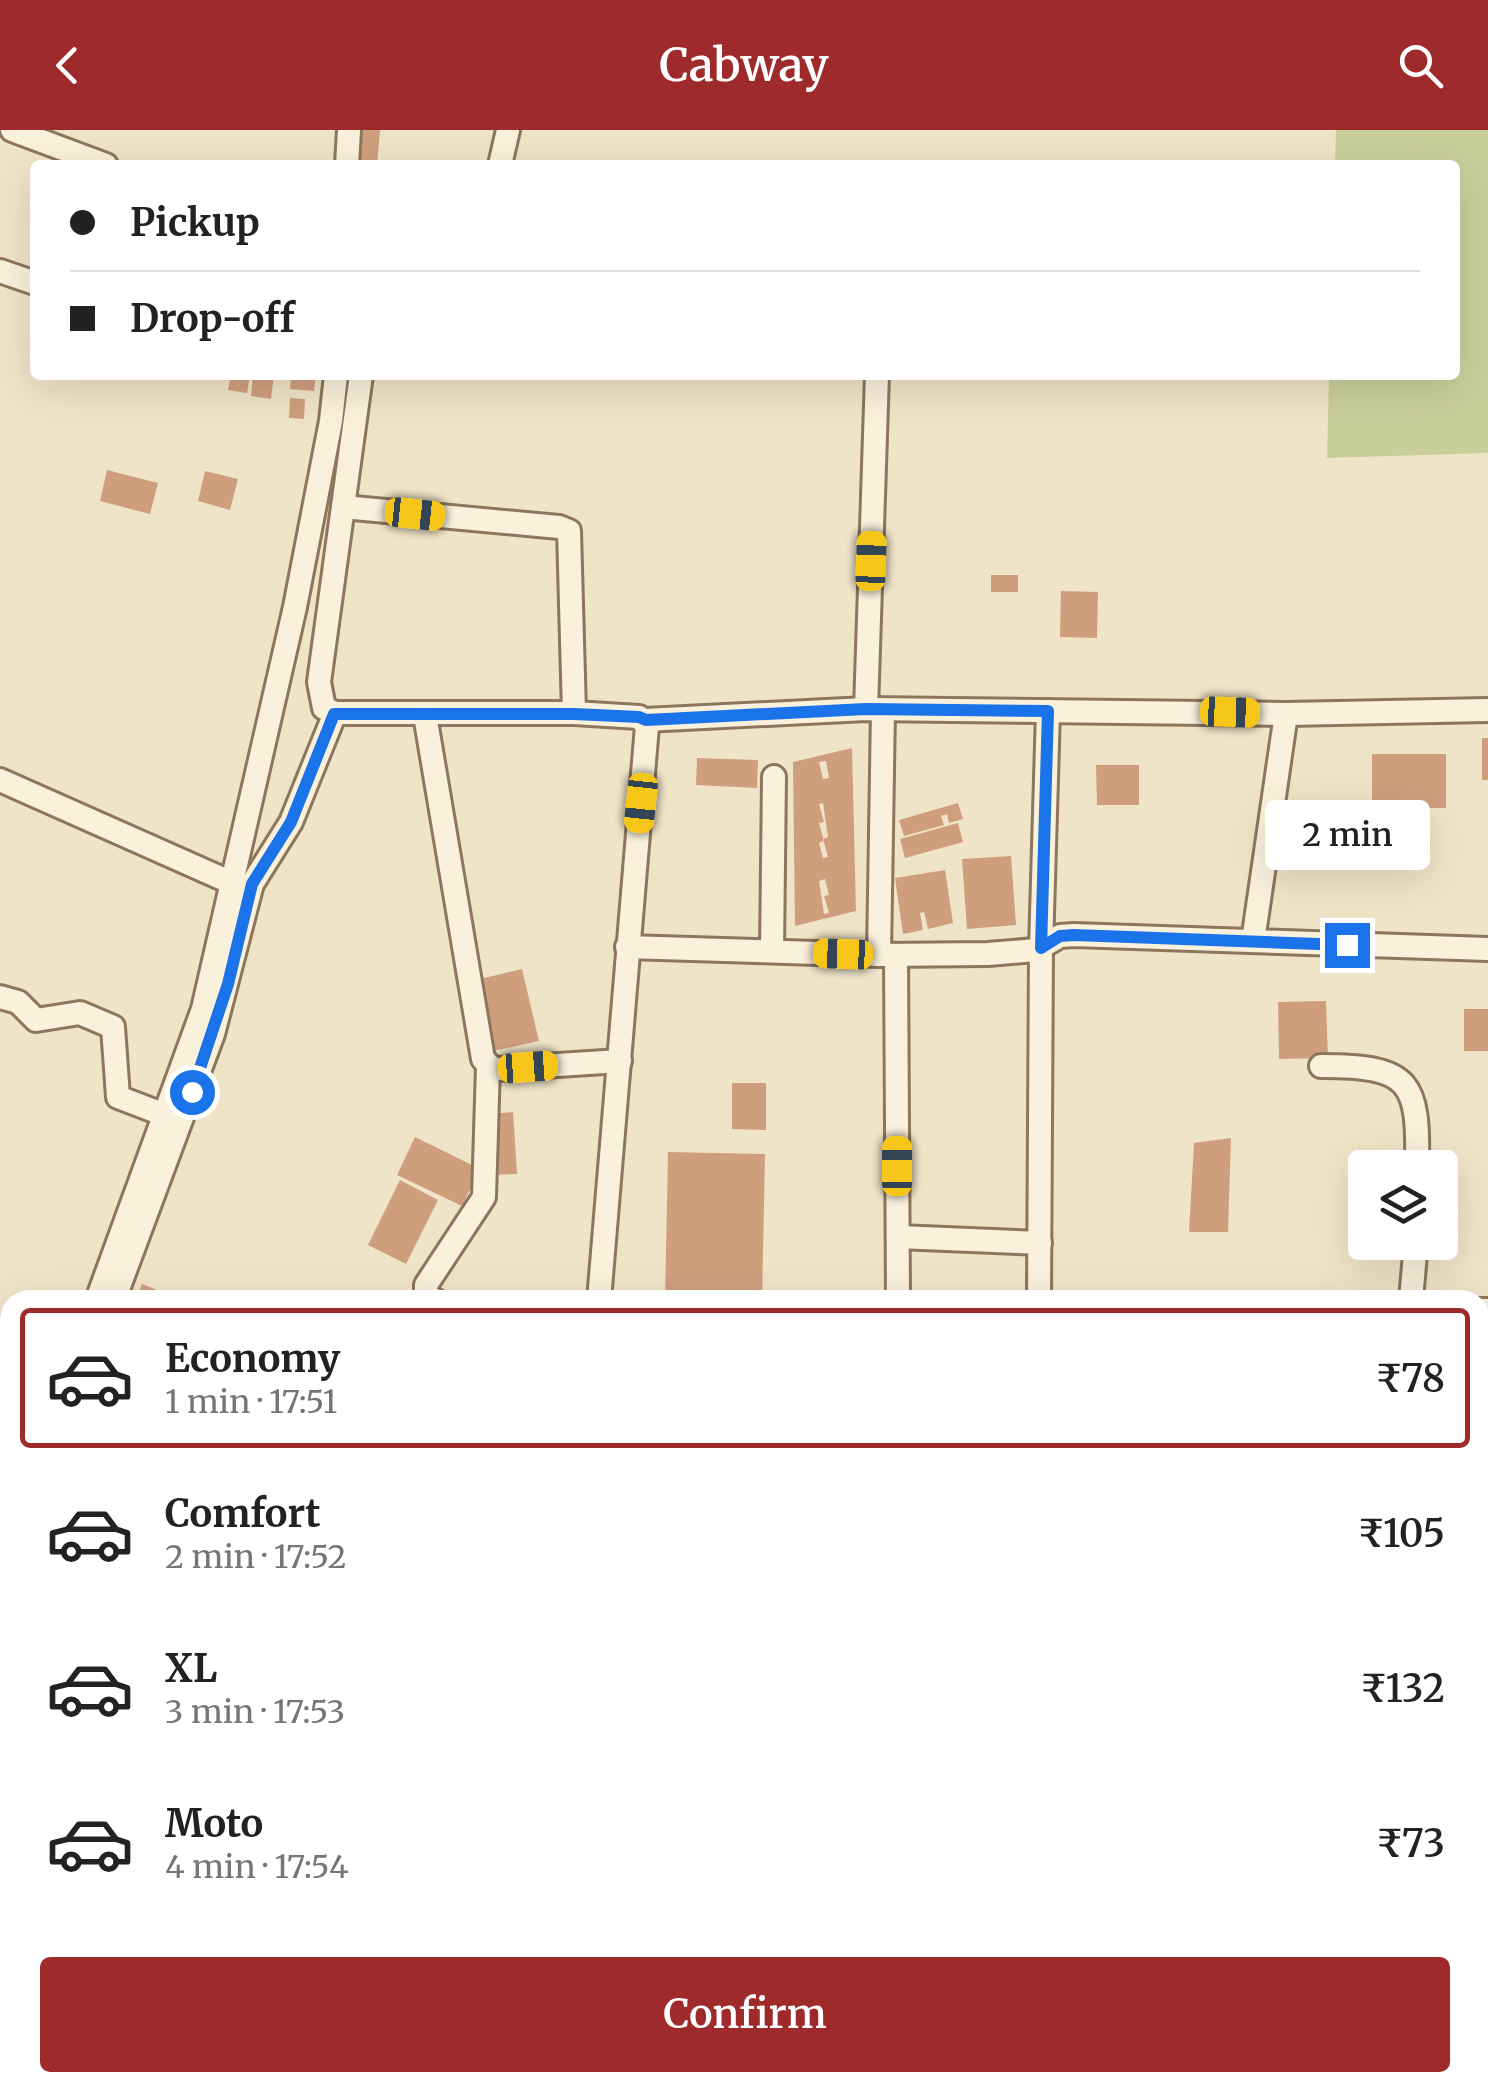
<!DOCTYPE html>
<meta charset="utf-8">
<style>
:root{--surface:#fff;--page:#f2f2f2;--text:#222;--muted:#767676;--line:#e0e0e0;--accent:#9e2a2b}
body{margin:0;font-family:Merriweather,serif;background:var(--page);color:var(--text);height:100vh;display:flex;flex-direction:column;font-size:38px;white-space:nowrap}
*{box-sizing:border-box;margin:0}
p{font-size:32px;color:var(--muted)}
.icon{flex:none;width:55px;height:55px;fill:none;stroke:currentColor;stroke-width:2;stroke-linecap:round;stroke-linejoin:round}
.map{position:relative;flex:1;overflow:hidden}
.drawer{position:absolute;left:0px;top:1160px;width:1490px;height:802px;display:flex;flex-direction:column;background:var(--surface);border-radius:30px 30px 0 0;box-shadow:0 10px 40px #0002}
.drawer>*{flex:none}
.top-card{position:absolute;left:30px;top:30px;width:1430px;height:220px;border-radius:10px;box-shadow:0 10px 40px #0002;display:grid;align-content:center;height:220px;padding:0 40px;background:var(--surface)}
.fabs{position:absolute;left:1348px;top:1020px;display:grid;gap:20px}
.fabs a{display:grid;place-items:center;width:110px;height:110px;border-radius:10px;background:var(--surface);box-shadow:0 10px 40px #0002;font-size:50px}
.end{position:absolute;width:45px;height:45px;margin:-22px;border:12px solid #1a73e8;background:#fff;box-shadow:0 0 0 5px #fff}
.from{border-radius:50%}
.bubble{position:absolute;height:70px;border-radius:10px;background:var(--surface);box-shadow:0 10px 40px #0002;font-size:32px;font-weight:600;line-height:70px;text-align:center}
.car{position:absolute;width:30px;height:60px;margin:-30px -15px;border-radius:12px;box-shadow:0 0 8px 2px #0007;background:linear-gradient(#f5c518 24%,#345 0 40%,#f5c518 0 76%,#345 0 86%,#f5c518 0)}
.top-card b{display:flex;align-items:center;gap:35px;height:95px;font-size:38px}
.top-card b+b{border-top:2px solid var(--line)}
.top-card i{width:25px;height:25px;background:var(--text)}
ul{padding:18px 0 0;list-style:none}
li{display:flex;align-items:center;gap:30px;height:140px;margin:0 20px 15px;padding:0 20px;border:5px solid transparent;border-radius:10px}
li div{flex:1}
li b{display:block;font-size:38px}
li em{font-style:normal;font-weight:600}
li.active{border-color:var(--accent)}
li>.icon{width:90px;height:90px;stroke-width:1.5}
.cta{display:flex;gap:20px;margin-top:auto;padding:20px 40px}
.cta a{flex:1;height:115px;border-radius:10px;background:var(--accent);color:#fff;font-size:40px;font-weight:600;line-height:115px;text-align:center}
header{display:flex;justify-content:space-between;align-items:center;height:130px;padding:0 40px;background:var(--accent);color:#fff;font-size:45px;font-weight:600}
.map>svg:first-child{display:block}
</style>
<header><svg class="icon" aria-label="back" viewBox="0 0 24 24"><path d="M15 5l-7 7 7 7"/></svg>Cabway<svg class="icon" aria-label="search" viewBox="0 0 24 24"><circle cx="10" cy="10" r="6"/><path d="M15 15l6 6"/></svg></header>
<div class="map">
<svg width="1488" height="1961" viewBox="0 0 1488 1961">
<rect width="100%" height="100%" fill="#f0e4c8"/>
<polygon fill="#c9cf9b" points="1336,0 1488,0 1488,323 1327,328 1329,245 1455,245 1455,35 1335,35"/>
<g fill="#cf9f7d" fill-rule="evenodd">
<polygon points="355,0 380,0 377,35 351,35"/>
<polygon points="231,245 250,245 247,263 228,260"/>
<polygon points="253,245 274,245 271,269 251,266"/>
<polygon points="291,245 316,245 314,261 290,259"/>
<polygon points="290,268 305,269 304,289 289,288"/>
<polygon points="107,340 158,353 150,384 100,371"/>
<polygon points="205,341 238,349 230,380 198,371"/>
<rect x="991" y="445" width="27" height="17"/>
<polygon points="1061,461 1098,462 1097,508 1060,507"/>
<rect x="1482" y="608" width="6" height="42"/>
<path d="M852,618L856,781L795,796L793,632ZM826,631L829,648L823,649L819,632ZM823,673L828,707L823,709L828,727L823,728L819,713L824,711L819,693L824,692L819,674ZM825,749L829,765L824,766L829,783L824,784L819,751Z"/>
<rect x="1372" y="624" width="74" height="54"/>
<polygon points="697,628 758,630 757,658 696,655"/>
<polygon points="1096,635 1139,635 1139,675 1097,675"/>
<polygon points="958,673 963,689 949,693 947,684 941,686 944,695 904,706 899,690"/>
<polygon points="958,693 963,712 905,728 900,709"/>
<polygon points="1011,726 1016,795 967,799 962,729"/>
<polygon points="945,740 953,793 928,799 924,782 920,783 923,800 903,804 895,748"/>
<polygon points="522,839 539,911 493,921 476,850"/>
<polygon points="1326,871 1328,928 1279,929 1278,872"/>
<rect x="1464" y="879" width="24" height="42"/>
<polygon points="732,953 766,953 766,1000 732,999"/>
<polygon points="513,982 517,1044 492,1045 489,984"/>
<polygon points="415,1007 480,1039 462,1076 397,1045"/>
<polygon points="1231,1008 1228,1102 1189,1102 1194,1013"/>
<polygon points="668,1022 765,1024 762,1170 665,1170"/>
<polygon points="400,1050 438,1070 406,1134 368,1115"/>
<polygon points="142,1154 183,1170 136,1170"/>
<polygon points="2,1623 10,1627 10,1666 0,1661"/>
<rect x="446" y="1952" width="123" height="9"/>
<polygon points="958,1952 1046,1952 1047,1961 958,1961"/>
<polygon points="1105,1952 1113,1952 1120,1961 1096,1961"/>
</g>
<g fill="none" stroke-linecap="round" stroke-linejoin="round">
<defs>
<g id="minor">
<polyline points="12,0 106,35"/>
<polyline points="347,35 349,0"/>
<polyline points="500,35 508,0"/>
<polyline points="0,141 35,153"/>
<polyline points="361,245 319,552 324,578 335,583 574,583 639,587 647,596 599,1170"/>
<polyline points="343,377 559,397 569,401 574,583"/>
<polyline points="866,579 877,245"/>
<polyline points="425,585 483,929 492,938 498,939 620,931"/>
<polyline points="645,590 866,579 1286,584 1488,580"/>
<polyline points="0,650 232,753"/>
<polyline points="1253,811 1286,584"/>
<polyline points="627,817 879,825 988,824 1036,820 1060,806 1074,805 1488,819"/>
<polyline points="772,821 774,647"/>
<polyline points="879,825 883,580"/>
<polyline points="896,825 898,1170"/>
<polyline points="0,867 18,872 36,890 80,883 113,897 118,967 165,985"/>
<path d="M1321,936C1411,936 1419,951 1417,1038"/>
<polyline points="898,1107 1040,1113"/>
<polyline points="97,1170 203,879 295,477 331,291 336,245"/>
<polyline points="114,1170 213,904 252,754 291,692 335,583"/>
<polyline points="435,1170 426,1166 426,1155 484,1067 488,936"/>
<polyline points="1039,1170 1041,818 1048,581"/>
<polyline points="1411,1170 1416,1112"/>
<polyline points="1480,1180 1488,1180"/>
<polyline points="0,1239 10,1243"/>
<polyline points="1480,1335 1488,1334"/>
<polyline points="0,1518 10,1452"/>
<polyline points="0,1567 10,1538"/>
<polyline points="1480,1671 1488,1670"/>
<polyline points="1488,1813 1484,1843 1488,1862"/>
<polyline points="901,1952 901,1961"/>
<polyline points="1178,1952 1178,1954"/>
<polyline points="271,1961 272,1952"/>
</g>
</defs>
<use href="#minor" stroke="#8d765c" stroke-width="28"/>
<use href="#minor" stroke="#faf1dc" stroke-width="22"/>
</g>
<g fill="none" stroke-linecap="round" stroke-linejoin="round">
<polyline stroke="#1a73e8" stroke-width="12" points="192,962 228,854 252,754 291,692 334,584 574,584 639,587 646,590 866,579 1048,581 1041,818 1060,806 1074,805 1347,815"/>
</g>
</svg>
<div class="fabs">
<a><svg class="icon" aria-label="layers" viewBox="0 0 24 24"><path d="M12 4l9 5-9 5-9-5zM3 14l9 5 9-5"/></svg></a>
</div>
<i class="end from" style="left:192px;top:962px"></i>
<i class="end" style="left:1347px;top:815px"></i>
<div class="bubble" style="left:1265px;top:670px;width:165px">2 min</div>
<i class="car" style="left:415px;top:384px;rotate:96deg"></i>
<i class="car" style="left:871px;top:431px;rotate:2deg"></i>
<i class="car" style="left:1230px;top:582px;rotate:92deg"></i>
<i class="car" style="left:641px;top:673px;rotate:186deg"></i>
<i class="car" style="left:843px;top:824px;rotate:272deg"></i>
<i class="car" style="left:528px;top:937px;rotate:86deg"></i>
<i class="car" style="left:897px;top:1036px;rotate:0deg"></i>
<div class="top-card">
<b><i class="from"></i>Pickup</b>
<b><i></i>Drop-off</b>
</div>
<section class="drawer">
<ul>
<li class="active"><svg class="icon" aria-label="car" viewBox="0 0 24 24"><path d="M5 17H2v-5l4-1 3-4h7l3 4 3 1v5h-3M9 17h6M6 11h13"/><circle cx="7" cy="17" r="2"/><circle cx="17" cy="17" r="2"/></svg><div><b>Economy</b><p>1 min · 17:51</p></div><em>₹78</em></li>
<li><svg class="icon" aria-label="car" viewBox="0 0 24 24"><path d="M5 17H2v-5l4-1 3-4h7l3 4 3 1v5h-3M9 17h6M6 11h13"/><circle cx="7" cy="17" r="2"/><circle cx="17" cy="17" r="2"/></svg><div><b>Comfort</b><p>2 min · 17:52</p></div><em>₹105</em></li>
<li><svg class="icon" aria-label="car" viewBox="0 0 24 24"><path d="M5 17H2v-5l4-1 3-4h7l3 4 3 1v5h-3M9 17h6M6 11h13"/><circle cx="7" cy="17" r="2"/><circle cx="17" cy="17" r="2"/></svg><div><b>XL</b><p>3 min · 17:53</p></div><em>₹132</em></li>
<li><svg class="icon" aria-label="car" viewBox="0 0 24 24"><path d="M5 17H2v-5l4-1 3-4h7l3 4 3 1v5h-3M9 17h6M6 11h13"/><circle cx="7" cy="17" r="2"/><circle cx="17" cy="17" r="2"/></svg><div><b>Moto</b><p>4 min · 17:54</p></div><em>₹73</em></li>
</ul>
<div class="cta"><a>Confirm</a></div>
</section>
</div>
